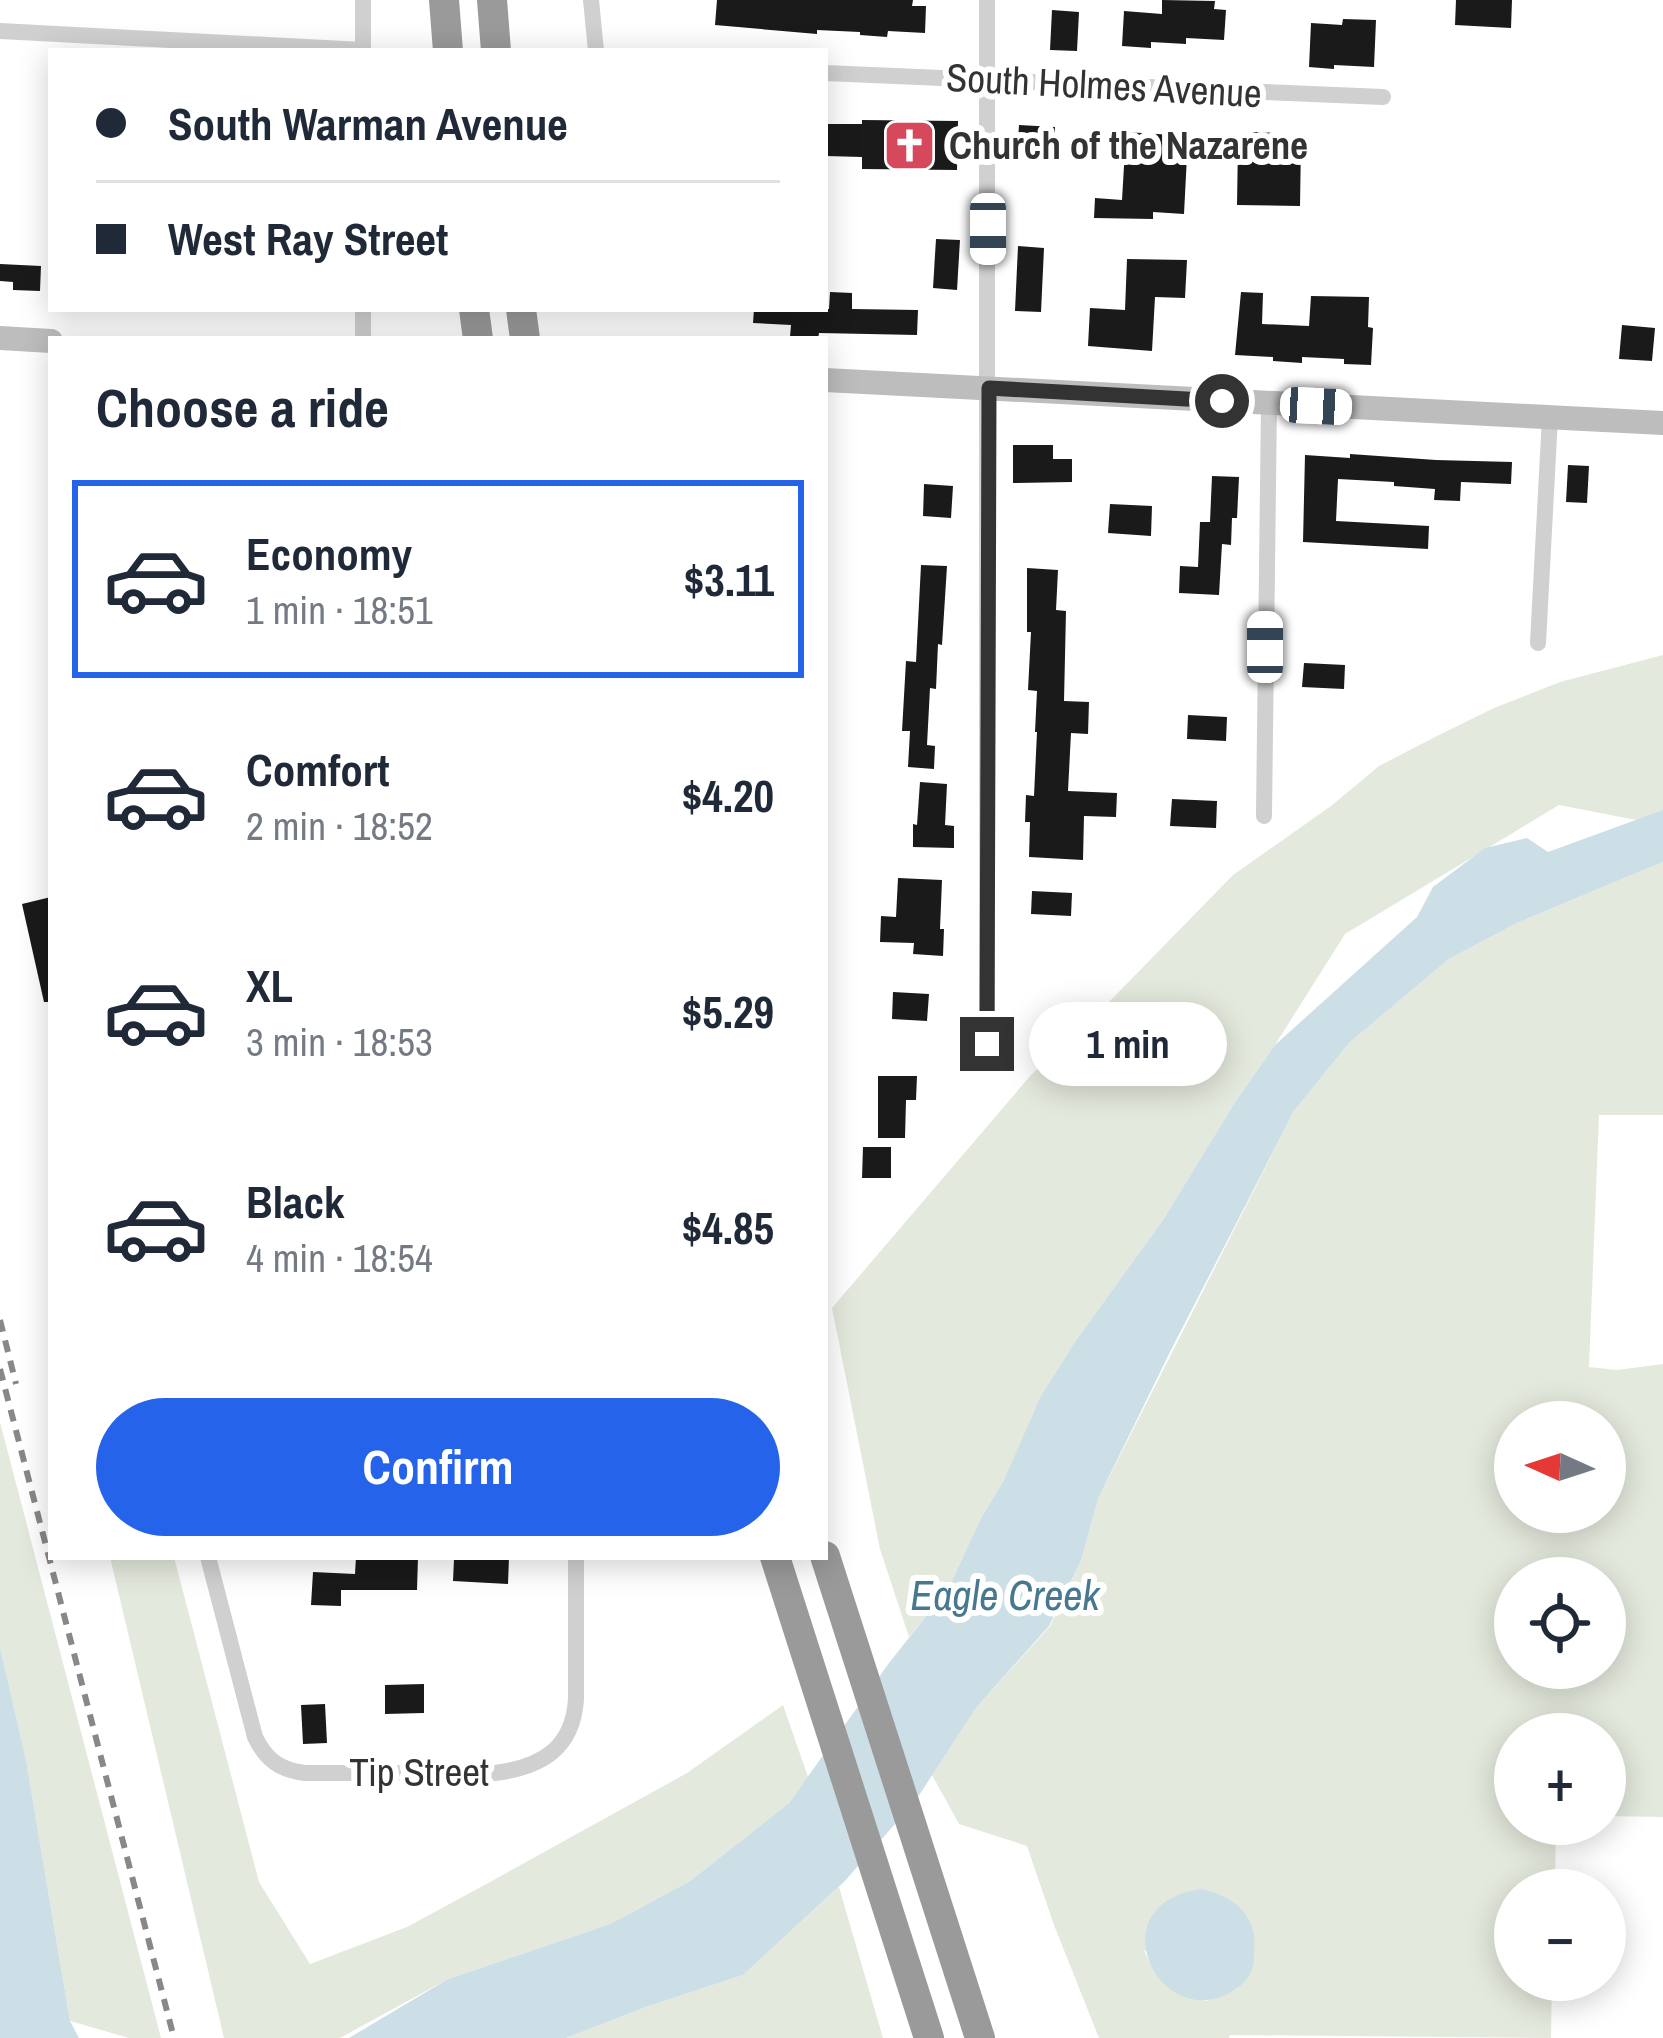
<!DOCTYPE html>
<meta charset="utf-8">
<style>
:root{--surface:#fff;--page:#f6f6f7;--text:#1f2937;--muted:#747a83;--line:#e0e1e3;--accent:#2563eb}
body{margin:0;font-family:"Archivo Narrow",sans-serif;background:var(--page);color:var(--text);height:100vh;display:flex;flex-direction:column;font-size:45px;white-space:nowrap}
*{box-sizing:border-box;margin:0}
p{font-size:39px;color:var(--muted)}
.icon{flex:none;width:66px;height:66px;fill:none;stroke:currentColor;stroke-width:2;stroke-linecap:round;stroke-linejoin:round}
.map{position:relative;flex:1;overflow:hidden}
.side{position:absolute;left:48px;top:336px;width:780px;height:1224px;display:flex;flex-direction:column;background:var(--surface);border-radius:0px;box-shadow:0 6px 30px #0003}
.side>*{flex:none}
.banner{position:absolute;left:48px;top:48px;width:780px;height:264px;border-radius:0px;box-shadow:0 6px 30px #0003;display:grid;align-content:center;height:264px;padding:0 48px;background:var(--surface)}
.needle{width:78px;rotate:273deg}
.tools{position:absolute;left:1494px;top:1401px;display:grid;gap:24px}
.tools a{display:grid;place-items:center;width:132px;height:132px;border-radius:50%;background:var(--surface);box-shadow:0 6px 30px #0003;font-size:60px}
.end{position:absolute;width:54px;height:54px;margin:-27px;border:15px solid #333;background:#fff;box-shadow:0 0 0 6px #fff}
.from{border-radius:50%}
.bubble{position:absolute;height:84px;border-radius:42px;background:var(--surface);box-shadow:0 6px 30px #0003;font-size:39px;font-weight:800;line-height:84px;text-align:center}
.car{position:absolute;width:36px;height:72px;margin:-36px -18px;border-radius:15px;box-shadow:0 0 9px 3px #0007;background:linear-gradient(#fff 24%,#345 0 40%,#fff 0 76%,#345 0 86%,#fff 0)}
.banner b{display:flex;align-items:center;gap:42px;height:114px;font-size:45px}
.banner b+b{border-top:3px solid var(--line)}
.banner i{width:30px;height:30px;background:var(--text)}
ul{padding:0;list-style:none}
li{display:flex;align-items:center;gap:36px;height:198px;margin:0 24px 18px;padding:0 24px;border:6px solid transparent;border-radius:0px}
li div{flex:1}
li b{display:block;font-size:45px}
li em{font-style:normal;font-weight:800}
li.current{border-color:var(--accent)}
li>.icon{width:108px;height:108px;stroke-width:1.5}
h2{padding:0 48px;font-size:54px;line-height:144px}
.button{display:flex;gap:24px;margin-top:auto;padding:24px 48px}
.button a{flex:1;height:138px;border-radius:72px;background:var(--accent);color:#fff;font-size:48px;font-weight:800;line-height:138px;text-align:center}
.map>svg:first-child{display:block}
</style>
<div class="map">
<svg width="1663" height="2038" viewBox="0 0 1663 2038">
<rect width="100%" height="100%" fill="#fff"/>
<g fill="#e4e9dd" fill-rule="evenodd">
<polygon points="1663,655 1663,813 1636,820 1559,805 1345,934 1275,1045 1235,1102 1163,1220 1079,1336 1004,1480 981,1518 949,1587 909,1637 880,1549 832,1308 1031,1075 1109,1002 1233,875 1331,806 1379,766 1437,736 1494,708 1560,682"/>
<path d="M1663,862V1115H1599L1589,1367L1617,1370L1663,1364V1817L1605,1816V1734H1515V1824H1556L1555,1890H1515V1980H1552L1551,2038L1230,2035L1229,2038H1099L1054,1925L1027,1846L959,1824L932,1775L976,1708L1050,1626L1081,1561L1098,1499L1294,1111L1349,1043L1449,959L1517,923ZM1515,1422H1605V1512H1515ZM1515,1578H1605V1668H1515ZM1144,1950L1239,1988L1206,2001C1171,1989 1159,1986 1144,1950Z"/>
<polygon points="0,1422 161,2038 129,2038 70,2021 26,1760 0,1647"/>
<polygon points="110,1557 174,1557 259,1882 310,1964 407,1927 501,1876 687,1773 783,1705 808,1777 789,1803 690,1881 610,1924 448,1979 340,2038 224,2038"/>
<polygon points="839,1887 883,2038 566,2038 646,2007 743,1975"/>
</g>
<g fill="#ccdfe7">
<polygon points="1663,810 1663,862 1517,923 1449,959 1349,1043 1294,1111 1171,1350 1098,1499 1081,1561 1049,1626 976,1708 916,1800 844,1882 743,1975 646,2007 566,2038 349,2038 448,1979 610,1924 690,1881 789,1803 889,1663 949,1587 981,1518 1004,1480 1041,1396 1079,1336 1163,1220 1235,1102 1275,1045 1417,917 1433,887 1485,848 1527,838 1548,852"/>
<polygon points="0,1647 26,1760 70,2021 79,2038 0,2038"/>
<path d="M1201,1889C1235,1896 1259,1917 1254,1953C1254,1960 1254,1966 1251,1972C1246,1983 1234,1992 1223,1996C1154,2024 1100,1903 1201,1889Z"/>
</g>
<g fill="#1a1a1a">
<polygon points="717,0 913,0 912,6 926,6 925,33 888,31 887,37 860,35 860,32 817,30 817,34 715,25"/>
<polygon points="1162,0 1215,1 1214,9 1226,10 1224,40 1186,38 1186,44 1151,42 1151,48 1122,46 1124,11 1162,14"/>
<polygon points="1456,0 1512,0 1511,28 1455,25"/>
<polygon points="1052,10 1079,12 1077,51 1050,50"/>
<polygon points="1343,19 1376,20 1374,67 1334,65 1334,69 1309,67 1311,23 1342,25"/>
<polygon points="862,120 958,121 957,170 862,169 862,157 826,156 825,124 862,124"/>
<polygon points="1019,125 1055,127 1053,157 1017,155"/>
<polygon points="1126,132 1188,136 1184,214 1153,212 1153,219 1094,218 1095,198 1122,200"/>
<polygon points="1253,132 1278,133 1278,142 1301,142 1300,206 1237,205 1238,143 1253,144"/>
<polygon points="936,239 960,240 957,290 933,288"/>
<polygon points="1018,246 1044,248 1041,312 1015,311"/>
<polygon points="1127,259 1187,260 1185,298 1155,297 1152,351 1088,346 1090,308 1125,310"/>
<polygon points="0,264 41,266 40,291 13,290 13,282 0,281"/>
<polygon points="830,292 852,293 852,309 918,310 917,335 819,333 818,339 790,337 791,325 753,323 754,309 829,309"/>
<polygon points="1241,292 1263,293 1262,324 1309,326 1311,296 1369,297 1368,327 1373,328 1371,365 1344,364 1344,359 1302,357 1302,363 1273,361 1273,357 1235,355"/>
<polygon points="1622,325 1655,328 1652,361 1619,359"/>
<polygon points="1013,445 1053,445 1053,459 1072,459 1072,482 1013,483"/>
<polygon points="1350,454 1436,460 1512,462 1511,484 1461,482 1460,501 1434,500 1435,489 1394,486 1394,482 1338,479 1336,521 1429,526 1428,549 1303,542 1305,455 1350,458"/>
<polygon points="1568,465 1589,466 1587,503 1566,502"/>
<polygon points="1212,476 1239,477 1237,518 1232,518 1231,545 1222,544 1219,595 1179,593 1180,566 1198,567 1200,522 1210,522"/>
<polygon points="924,484 953,486 951,518 923,516"/>
<polygon points="1110,504 1152,506 1151,536 1108,533"/>
<polygon points="921,565 947,566 942,645 938,644 936,689 930,688 927,745 935,746 934,769 908,767 910,731 902,731 906,661 916,662"/>
<polygon points="1027,568 1058,570 1056,610 1066,611 1064,701 1089,702 1088,734 1071,733 1068,791 1117,793 1116,817 1084,816 1083,860 1029,857 1030,822 1025,822 1026,795 1034,796 1037,732 1035,732 1037,691 1028,690 1031,632 1027,632"/>
<polygon points="1304,663 1345,665 1344,689 1302,687"/>
<polygon points="1188,715 1227,717 1226,741 1187,739"/>
<polygon points="920,782 947,784 945,825 954,826 954,848 913,847 913,824 917,825"/>
<polygon points="1172,799 1217,801 1216,828 1170,826"/>
<polygon points="898,878 942,880 940,929 944,929 943,956 913,954 914,943 880,942 881,916 896,917"/>
<polygon points="1032,891 1072,893 1071,916 1031,914"/>
<polygon points="51,897 51,1002 44,1002 22,904"/>
<polygon points="893,992 929,994 927,1021 892,1019"/>
<polygon points="878,1076 917,1076 916,1100 906,1100 905,1138 878,1138"/>
<polygon points="863,1147 891,1147 891,1178 862,1178"/>
<polygon points="356,1557 418,1557 417,1590 341,1590 341,1606 311,1605 313,1572 355,1574"/>
<polygon points="488,1557 509,1557 508,1584 453,1581 454,1559 488,1560"/>
<polygon points="424,1684 424,1713 385,1714 385,1685"/>
<polygon points="325,1704 327,1743 303,1744 301,1705"/>
</g>
<g fill="none" stroke-linecap="round" stroke-linejoin="round">
<g stroke="#d0d0d0" stroke-width="16">
<polyline points="363,0 363,51"/>
<polyline points="591,0 596,51"/>
<polyline points="0,31 363,50"/>
<polyline points="825,73 1383,97"/>
<polyline points="363,309 363,339"/>
<polyline points="1538,643 1550,417"/>
<polyline points="1264,816 1269,403"/>
<polyline points="987,1044 987,0"/>
<path d="M208,1557L255,1737C266,1760 280,1770 305,1773H495C541,1767 573,1749 576,1699V1557"/>
</g>
<g stroke="#bdbdbd" stroke-width="24">
<polyline points="0,338 51,341"/>
<polyline points="825,380 1663,423"/>
</g>
<g stroke="#9a9a9a" stroke-width="30">
<polyline points="444,0 448,51"/>
<polyline points="492,0 496,51"/>
<polyline points="474,309 478,339"/>
<polyline points="521,309 525,339"/>
<polyline points="825,1556 980,2038"/>
<polyline points="775,1557 929,2038"/>
</g>
<g stroke="#888" stroke-width="6" stroke-dasharray="12 9" stroke-linecap="butt">
<polyline points="0,1320 16,1384"/>
<polyline points="0,1369 174,2038"/>
</g>
</g>
<g fill="none" stroke-linecap="round" stroke-linejoin="round">
<polyline stroke="#333" stroke-width="15" points="987,1044 989,388 1222,401"/>
</g>
<defs>
<symbol id="church-square" viewBox="-11 -11 22 22"><rect x="-9" y="-9" width="18" height="18" rx="4" fill="#d6495d" stroke="#fff"/><path d="M-1.2-6h2.4v3.5h3.3v2.4h-3.3V6h-2.4V-.1h-3.3v-2.4h3.3Z" fill="#fff"/></symbol>
</defs>
<g fill-rule="evenodd">
<use href="#church-square" x="880" y="116" width="59" height="59"/>
</g>
<g text-anchor="middle" stroke-width="12" stroke-linejoin="round" paint-order="stroke">
<g font-size="39" fill="#333" stroke="#fff">
<text transform="translate(1104 85) rotate(3)" y="14">South Holmes Avenue</text>
<text x="419" y="1786">Tip Street</text>
</g>
<g font-size="39" font-weight="bold" fill="#333" stroke="#fff" text-anchor="start">
<text x="949" y="159">Church of the Nazarene</text>
</g>
<g font-size="42" font-style="italic" fill="#47788f" stroke="#fff">
<text x="1005" y="1610">Eagle Creek</text>
</g>
</g>
</svg>
<div class="tools">
<a><svg class="needle" viewBox="-14 -14 28 28"><path d="M0-13l5 13h-10z" fill="#e53935"/><path d="M0 13l5-13h-10z" fill="#747a83"/></svg></a>
<a><svg class="icon" aria-label="locate" viewBox="0 0 24 24"><circle cx="12" cy="12" r="6"/><path d="M12 2v4M12 18v4M2 12h4M18 12h4"/></svg></a>
<a>+</a>
<a>−</a>
</div>
<i class="end from" style="left:1222px;top:401px"></i>
<i class="end" style="left:987px;top:1044px"></i>
<div class="bubble" style="left:1029px;top:1002px;width:198px">1 min</div>
<i class="car" style="left:988px;top:229px;rotate:180deg"></i>
<i class="car" style="left:1316px;top:406px;rotate:93deg"></i>
<i class="car" style="left:1265px;top:647px;rotate:0deg"></i>
<div class="banner">
<b><i class="from"></i>South Warman Avenue</b>
<b><i></i>West Ray Street</b>
</div>
<section class="side">
<h2>Choose a ride</h2>
<ul>
<li class="current"><svg class="icon" aria-label="car" viewBox="0 0 24 24"><path d="M5 17H2v-5l4-1 3-4h7l3 4 3 1v5h-3M9 17h6M6 11h13"/><circle cx="7" cy="17" r="2"/><circle cx="17" cy="17" r="2"/></svg><div><b>Economy</b><p>1 min · 18:51</p></div><em>$3.11</em></li>
<li><svg class="icon" aria-label="car" viewBox="0 0 24 24"><path d="M5 17H2v-5l4-1 3-4h7l3 4 3 1v5h-3M9 17h6M6 11h13"/><circle cx="7" cy="17" r="2"/><circle cx="17" cy="17" r="2"/></svg><div><b>Comfort</b><p>2 min · 18:52</p></div><em>$4.20</em></li>
<li><svg class="icon" aria-label="car" viewBox="0 0 24 24"><path d="M5 17H2v-5l4-1 3-4h7l3 4 3 1v5h-3M9 17h6M6 11h13"/><circle cx="7" cy="17" r="2"/><circle cx="17" cy="17" r="2"/></svg><div><b>XL</b><p>3 min · 18:53</p></div><em>$5.29</em></li>
<li><svg class="icon" aria-label="car" viewBox="0 0 24 24"><path d="M5 17H2v-5l4-1 3-4h7l3 4 3 1v5h-3M9 17h6M6 11h13"/><circle cx="7" cy="17" r="2"/><circle cx="17" cy="17" r="2"/></svg><div><b>Black</b><p>4 min · 18:54</p></div><em>$4.85</em></li>
</ul>
<div class="button"><a>Confirm</a></div>
</section>
</div>
